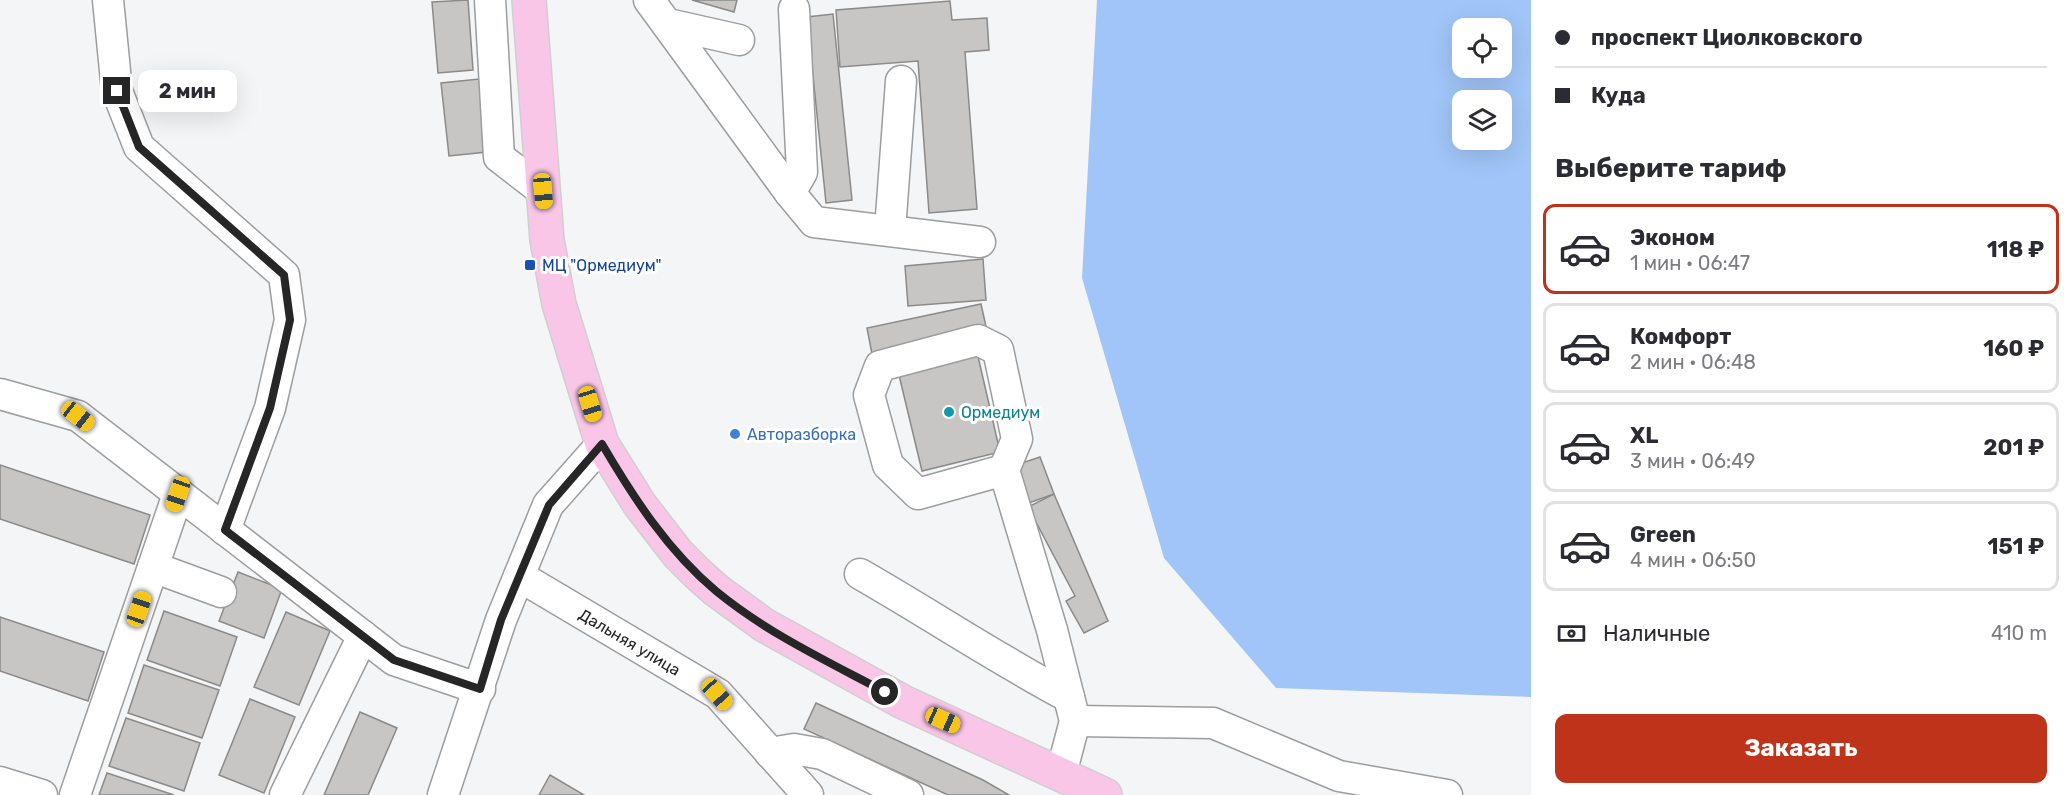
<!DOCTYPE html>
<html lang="ru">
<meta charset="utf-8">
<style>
:root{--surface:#fff;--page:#f2f2f3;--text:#2b2b33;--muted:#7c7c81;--line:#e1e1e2;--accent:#bf331b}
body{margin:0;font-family:Rubik,sans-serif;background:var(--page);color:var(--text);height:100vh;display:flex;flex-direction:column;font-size:22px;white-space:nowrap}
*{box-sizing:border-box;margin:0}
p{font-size:20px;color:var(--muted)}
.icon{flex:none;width:33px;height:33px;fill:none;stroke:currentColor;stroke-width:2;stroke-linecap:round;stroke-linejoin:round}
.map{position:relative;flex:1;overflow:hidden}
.drawer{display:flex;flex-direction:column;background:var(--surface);width:540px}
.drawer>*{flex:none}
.banner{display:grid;align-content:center;height:132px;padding:0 24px;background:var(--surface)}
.tools{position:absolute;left:1452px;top:18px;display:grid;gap:12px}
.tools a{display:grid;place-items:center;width:60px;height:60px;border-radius:12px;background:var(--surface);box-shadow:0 6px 24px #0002;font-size:30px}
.end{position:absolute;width:27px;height:27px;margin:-14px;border:8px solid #262627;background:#fff;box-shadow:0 0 0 3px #fff}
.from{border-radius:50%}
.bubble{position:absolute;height:42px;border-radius:12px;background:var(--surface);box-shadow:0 6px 24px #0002;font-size:20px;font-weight:700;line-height:42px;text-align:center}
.car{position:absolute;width:18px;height:36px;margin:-18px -9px;border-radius:8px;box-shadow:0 0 4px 2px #0007;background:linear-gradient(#f5c518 24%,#345 0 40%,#f5c518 0 76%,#345 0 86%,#f5c518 0)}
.banner b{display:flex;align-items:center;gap:21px;height:57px;font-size:22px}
.banner b+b{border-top:2px solid var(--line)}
.banner i{width:15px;height:15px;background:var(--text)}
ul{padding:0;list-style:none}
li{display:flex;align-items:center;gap:18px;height:90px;margin:0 12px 9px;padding:0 12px;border:3px solid var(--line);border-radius:12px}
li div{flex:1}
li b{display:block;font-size:22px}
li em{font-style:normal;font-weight:700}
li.on{border-color:var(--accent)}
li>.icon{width:54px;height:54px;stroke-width:1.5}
h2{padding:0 24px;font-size:27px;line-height:72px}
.pay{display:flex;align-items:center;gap:15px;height:66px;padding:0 24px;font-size:22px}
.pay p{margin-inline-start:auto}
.primary-button{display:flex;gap:12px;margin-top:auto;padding:12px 24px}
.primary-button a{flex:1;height:69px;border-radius:12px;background:var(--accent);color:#fff;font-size:24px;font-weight:700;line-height:69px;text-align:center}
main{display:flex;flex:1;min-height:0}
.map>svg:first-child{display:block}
</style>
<main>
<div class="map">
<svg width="1531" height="795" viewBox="0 0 1531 795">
<rect width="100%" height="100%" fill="#f4f5f6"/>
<path fill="#a1c5f8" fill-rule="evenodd" d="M1097,0H1531V697L1276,688L1164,558L1082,278ZM1462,28H1502V68H1462ZM1462,100H1502V140H1462Z"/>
<g fill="#c7c6c5" stroke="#8b8a89" stroke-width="1.5">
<polygon points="468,0 473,70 438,73 432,2"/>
<polygon points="692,0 737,0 734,12"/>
<polygon points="950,1 952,20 987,18 989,50 965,52 977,209 929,213 918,61 840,67 836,10"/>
<polygon points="833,14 852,200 826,203 807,17"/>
<polygon points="479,79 487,152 449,156 441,83"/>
<polygon points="983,259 986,300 908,306 905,266"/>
<polygon points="981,304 987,331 872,354 867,328"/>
<polygon points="977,352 1000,452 922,471 898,371"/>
<polygon points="1040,457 1054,494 1023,505 1010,467"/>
<polygon points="0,465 150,515 134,564 0,519"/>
<polygon points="1054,494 1108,621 1084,633 1066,601 1075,596 1028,507"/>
<polygon points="238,572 282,589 264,638 219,621"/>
<polygon points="164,611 237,637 220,686 147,660"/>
<polygon points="286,612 330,631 299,705 254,687"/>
<polygon points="0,617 104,652 88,701 0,671"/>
<polygon points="144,665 219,690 202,738 128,713"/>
<polygon points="250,699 295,717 264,793 219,775"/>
<polygon points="816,703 983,780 1009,795 948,795 804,729"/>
<polygon points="360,712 397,728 368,795 324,795"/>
<polygon points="126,718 200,743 184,791 109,766"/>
<polygon points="107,773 174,795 99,795"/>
<polygon points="550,775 584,795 539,795"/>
</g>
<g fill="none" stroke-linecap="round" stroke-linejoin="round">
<defs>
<g id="minor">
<polyline points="108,0 117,91 139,147 284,275 290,320 270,408 225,530"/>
<polyline points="490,0 499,157 543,191"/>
<polyline points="649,0 790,193 814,222 980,242"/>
<polyline points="668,24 739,40"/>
<polyline points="790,193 802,172 794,9"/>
<polyline points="890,230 901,81"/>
<polyline points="0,394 78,416 394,660 480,689"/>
<polyline points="1004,470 918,494 888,465 869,395 880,366 978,340 998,350 1017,439 1004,470 1052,630 1075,721 1061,774"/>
<polyline points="153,567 221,592"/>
<path d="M860,574C930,614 997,659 1069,697"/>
<path id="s1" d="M519,576L718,694L808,795"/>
<polyline points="1075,721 1213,723 1339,776 1447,795"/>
<polyline points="770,753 794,749 822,754 908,795"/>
<polyline points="0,782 42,795"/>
<polyline points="75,795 178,494"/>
<polyline points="285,795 363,636"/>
<polyline points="443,795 501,620 548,505 602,444"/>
</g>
<polyline id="major" points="529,0 547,240 559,304 602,444 640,505 678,554 697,573 716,590 764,625 903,702 1105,795"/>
</defs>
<use href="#minor" stroke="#9c9d9e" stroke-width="33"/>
<use href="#major" stroke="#cfcfcf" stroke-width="36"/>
<use href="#minor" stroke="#fff" stroke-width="30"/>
<use href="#major" stroke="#fac6e8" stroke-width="33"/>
</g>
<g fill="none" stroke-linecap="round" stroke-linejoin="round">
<path stroke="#262627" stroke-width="8" d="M117,91L139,147L284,275L290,320L270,408L225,530L394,660L480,689L501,620L549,505L602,444C633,497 668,551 716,591C767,633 827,661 885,692"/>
</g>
<rect fill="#1a4fb4" stroke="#fff" stroke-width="2" x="524" y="259" width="12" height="12" rx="3"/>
<circle fill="#0f9aa8" stroke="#fff" stroke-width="2" cx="949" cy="412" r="6"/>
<circle fill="#3f7fe0" stroke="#fff" stroke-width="2" cx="735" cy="434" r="6"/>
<g text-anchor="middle" stroke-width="6" stroke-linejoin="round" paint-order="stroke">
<g font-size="16" fill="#164399" stroke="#fff" text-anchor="start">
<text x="542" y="271">МЦ "Ормедиум"</text>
</g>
<g font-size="16" fill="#0d838f" stroke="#fff" text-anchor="start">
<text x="961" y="418">Ормедиум</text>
</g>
<g font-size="16" fill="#366cbe" stroke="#fff" text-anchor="start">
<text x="747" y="440">Авторазборка</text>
</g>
<g font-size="16" fill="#262627" stroke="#fff">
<text dy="6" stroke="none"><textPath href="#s1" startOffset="129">Дальняя улица</textPath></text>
</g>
</g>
</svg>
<div class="tools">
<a><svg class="icon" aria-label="locate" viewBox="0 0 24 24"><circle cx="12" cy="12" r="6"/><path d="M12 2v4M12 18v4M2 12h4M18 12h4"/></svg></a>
<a><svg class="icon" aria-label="layers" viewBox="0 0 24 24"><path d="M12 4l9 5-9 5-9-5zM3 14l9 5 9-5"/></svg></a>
</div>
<i class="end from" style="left:885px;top:692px"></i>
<i class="end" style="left:117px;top:91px"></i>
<div class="bubble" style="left:138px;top:70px;width:99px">2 мин</div>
<i class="car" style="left:543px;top:191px;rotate:175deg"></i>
<i class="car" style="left:590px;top:404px;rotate:163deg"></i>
<i class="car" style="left:78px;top:416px;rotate:128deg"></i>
<i class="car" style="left:178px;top:494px;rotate:199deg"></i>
<i class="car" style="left:139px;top:609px;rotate:19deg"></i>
<i class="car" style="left:717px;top:694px;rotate:138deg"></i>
<i class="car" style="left:943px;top:720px;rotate:114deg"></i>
</div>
<section class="drawer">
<div class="banner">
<b><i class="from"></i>проспект Циолковского</b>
<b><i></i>Куда</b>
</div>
<h2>Выберите тариф</h2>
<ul>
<li class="on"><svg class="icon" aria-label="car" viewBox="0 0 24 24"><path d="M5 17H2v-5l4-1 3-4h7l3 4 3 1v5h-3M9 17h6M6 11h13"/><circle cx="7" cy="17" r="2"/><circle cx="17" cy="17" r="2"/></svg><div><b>Эконом</b><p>1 мин · 06:47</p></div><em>118 ₽</em></li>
<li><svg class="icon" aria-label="car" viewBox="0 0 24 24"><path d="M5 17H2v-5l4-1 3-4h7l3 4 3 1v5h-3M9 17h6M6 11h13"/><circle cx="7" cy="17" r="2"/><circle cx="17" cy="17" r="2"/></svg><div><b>Комфорт</b><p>2 мин · 06:48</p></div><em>160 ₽</em></li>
<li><svg class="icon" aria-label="car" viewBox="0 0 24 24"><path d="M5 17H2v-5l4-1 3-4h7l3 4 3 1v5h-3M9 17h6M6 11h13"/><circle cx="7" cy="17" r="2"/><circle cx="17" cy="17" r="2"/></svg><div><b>XL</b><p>3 мин · 06:49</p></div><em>201 ₽</em></li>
<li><svg class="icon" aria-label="car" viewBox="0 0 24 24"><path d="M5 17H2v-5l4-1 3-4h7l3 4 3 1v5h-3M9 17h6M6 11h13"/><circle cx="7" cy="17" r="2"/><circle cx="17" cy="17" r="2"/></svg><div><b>Green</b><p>4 мин · 06:50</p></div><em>151 ₽</em></li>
</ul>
<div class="pay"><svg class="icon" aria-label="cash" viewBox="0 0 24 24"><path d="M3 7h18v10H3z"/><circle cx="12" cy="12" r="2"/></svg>Наличные<p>410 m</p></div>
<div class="primary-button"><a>Заказать</a></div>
</section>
</main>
